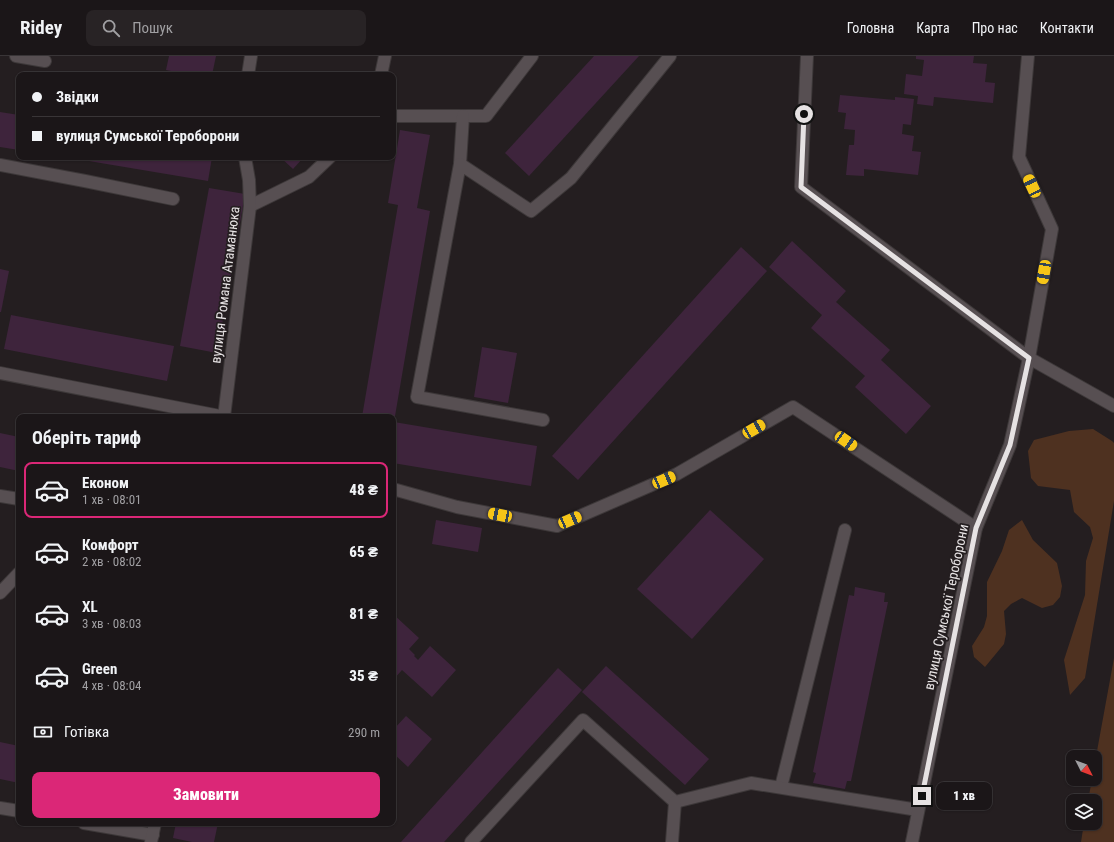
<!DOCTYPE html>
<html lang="uk">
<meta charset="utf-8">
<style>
:root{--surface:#1b1618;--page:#282325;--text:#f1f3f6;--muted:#a09fa2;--line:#393537;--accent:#db2777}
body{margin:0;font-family:"Roboto Condensed",sans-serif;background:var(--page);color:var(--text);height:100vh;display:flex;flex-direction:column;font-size:15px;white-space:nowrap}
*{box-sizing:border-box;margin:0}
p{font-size:13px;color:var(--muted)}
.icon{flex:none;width:22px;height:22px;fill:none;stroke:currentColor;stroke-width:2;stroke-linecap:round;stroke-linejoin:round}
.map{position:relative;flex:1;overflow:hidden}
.details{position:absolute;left:16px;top:358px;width:380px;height:412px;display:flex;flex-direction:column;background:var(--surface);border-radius:8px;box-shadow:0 1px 3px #0004,0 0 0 1px var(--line)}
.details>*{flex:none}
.hud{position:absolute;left:16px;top:16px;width:380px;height:88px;border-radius:8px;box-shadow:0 1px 3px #0004,0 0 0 1px var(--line);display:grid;align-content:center;height:88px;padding:0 16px;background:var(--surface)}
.needle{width:26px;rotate:132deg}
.controls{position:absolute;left:1066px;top:694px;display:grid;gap:8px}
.controls a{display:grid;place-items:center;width:36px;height:36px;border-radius:8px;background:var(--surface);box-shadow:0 1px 3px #0004,0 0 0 1px var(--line);font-size:20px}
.end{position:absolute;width:18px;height:18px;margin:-9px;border:5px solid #e6e2e3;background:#111;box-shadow:0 0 0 2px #111}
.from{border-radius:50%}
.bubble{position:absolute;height:28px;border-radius:8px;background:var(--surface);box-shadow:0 1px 3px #0004,0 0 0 1px var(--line);font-size:13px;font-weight:800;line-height:28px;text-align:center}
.car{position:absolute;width:12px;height:24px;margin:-12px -6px;border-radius:5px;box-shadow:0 0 3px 1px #0007;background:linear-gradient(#f5c518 24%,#345 0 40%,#f5c518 0 76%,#345 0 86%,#f5c518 0)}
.hud b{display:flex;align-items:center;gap:14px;height:38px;font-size:15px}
.hud b+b{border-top:1px solid var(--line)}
.hud i{width:10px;height:10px;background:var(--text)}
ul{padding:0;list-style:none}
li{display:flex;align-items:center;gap:12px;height:56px;margin:0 8px 6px;padding:0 8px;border:2px solid transparent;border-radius:8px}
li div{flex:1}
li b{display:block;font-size:15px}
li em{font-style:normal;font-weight:800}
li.on{border-color:var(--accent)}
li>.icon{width:36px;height:36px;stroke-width:1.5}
h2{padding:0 16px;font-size:18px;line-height:48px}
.pay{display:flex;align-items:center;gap:10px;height:44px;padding:0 16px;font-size:15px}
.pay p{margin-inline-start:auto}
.button{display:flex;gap:8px;margin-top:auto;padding:8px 16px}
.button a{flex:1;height:46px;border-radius:8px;background:var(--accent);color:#fff;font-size:16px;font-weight:800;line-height:46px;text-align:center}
header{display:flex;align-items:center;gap:24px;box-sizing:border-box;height:56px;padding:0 20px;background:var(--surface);border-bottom:1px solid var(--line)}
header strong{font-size:19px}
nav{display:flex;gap:22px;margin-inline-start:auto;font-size:14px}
.search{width:280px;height:36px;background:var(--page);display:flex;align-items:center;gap:10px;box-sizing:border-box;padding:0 14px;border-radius:8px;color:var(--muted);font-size:15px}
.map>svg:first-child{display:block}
</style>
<header>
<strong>Ridey</strong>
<div class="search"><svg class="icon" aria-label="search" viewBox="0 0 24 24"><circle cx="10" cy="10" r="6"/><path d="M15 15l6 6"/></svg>Пошук</div>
<nav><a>Головна</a><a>Карта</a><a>Про нас</a><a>Контакти</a></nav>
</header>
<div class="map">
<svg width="1114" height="786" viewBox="0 0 1114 786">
<rect width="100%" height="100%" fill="#241e20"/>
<g fill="#4e3120">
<polygon points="1093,373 1112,385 1114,387 1114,445 1085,622 1070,639 1064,604 1085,539 1086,505 1093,482 1090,471 1074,456 1070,434 1038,430 1031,422 1028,395 1034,384 1069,375"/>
<polygon points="1022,464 1033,484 1057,507 1062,530 1060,541 1053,549 1042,552 1022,542 1011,548 1004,555 1006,578 1004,588 985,611 974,601 972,590 984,571 987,560 987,526 1002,495 1009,474"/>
<polygon points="1114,602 1114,786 1081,786 1084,767 1095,767 1095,745 1088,745 1092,723 1095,723 1095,706"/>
</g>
<g fill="#3e243c">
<polygon points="169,0 216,0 212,19 191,19 166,14"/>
<polygon points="594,0 639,0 529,120 505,97"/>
<polygon points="916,0 974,0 973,7 987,8 985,26 995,27 993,47 934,41 933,50 917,48 918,40 904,38 906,18 922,20 924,4 916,3"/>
<polygon points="840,39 895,44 895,41 914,43 911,69 903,68 902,78 914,80 912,95 921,96 918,119 864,113 864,120 846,119 849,89 854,89 855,74 844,73 846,57 838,56"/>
<polygon points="0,56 19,59 19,94 0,91"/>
<polygon points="400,74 430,79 417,152 430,155 394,366 393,361 362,361 398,149 388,147"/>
<polygon points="65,101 212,101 208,125"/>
<polygon points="280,101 304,101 293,113"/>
<polygon points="209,132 245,138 217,297 180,290"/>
<polygon points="792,185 846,235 836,246 890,294 881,304 931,350 906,378 855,331 865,320 811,272 822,259 769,211"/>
<polygon points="741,191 767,215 578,424 552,400"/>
<polygon points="0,213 9,215 1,256 0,256"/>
<polygon points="11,259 174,290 167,325 4,293"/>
<polygon points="482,291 517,297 508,347 474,341"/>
<polygon points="394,366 537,390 531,430 393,407"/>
<polygon points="0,377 19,381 19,415 0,411"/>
<polygon points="710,454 764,503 692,583 637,533"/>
<polygon points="436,464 482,472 478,496 432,488"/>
<polygon points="855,531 885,537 884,546 888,546 851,725 847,725 845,733 813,727 816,717 813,716 849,539 854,540"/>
<polygon points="393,558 419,582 409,593 415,599 414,600 418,604 430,590 456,614 432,641 402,614 393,624"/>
<polygon points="606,610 709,703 685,729 582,636"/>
<polygon points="558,612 582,634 444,786 401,786"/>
<polygon points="406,660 432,683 408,711 393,697 393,673 394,673"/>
<polygon points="0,686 19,690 19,727 0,723"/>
<polygon points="176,767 218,767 214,786 192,786 173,782"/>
</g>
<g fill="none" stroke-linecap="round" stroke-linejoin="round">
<defs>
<g id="minor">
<polyline points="16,0 45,5"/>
<polyline points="807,0 801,131 1029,302 1114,350"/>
<polyline points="248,19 251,0"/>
<polyline points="381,19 385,0"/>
<polyline points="393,60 486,60 532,0"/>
<polyline points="460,108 463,60"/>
<polyline points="0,109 85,125 173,143"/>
<polyline points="250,150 309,121 330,101"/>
<polyline points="0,317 225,361"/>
<polyline points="224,361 250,150 249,124 245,101"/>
<polyline points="543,364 417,341 460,108 531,155 571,122 670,0"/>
<polyline points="393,433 457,451 557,470 677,418 793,351 976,472"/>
<polyline points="0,440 19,443"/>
<polyline points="0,537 19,517"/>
<polyline points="781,731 845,474"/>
<polyline points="0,752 19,755"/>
<polyline points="84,767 153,779"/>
<polyline points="151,786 155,767"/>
<polyline points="471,786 583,664 675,746 751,727 918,754"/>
<polyline points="672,786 675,746"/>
<polyline points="912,786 976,472 1010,389 1029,302 1052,173 1019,101 1028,0"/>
</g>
</defs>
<use href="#minor" stroke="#3d3839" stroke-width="14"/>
<use href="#minor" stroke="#574f52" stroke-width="12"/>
</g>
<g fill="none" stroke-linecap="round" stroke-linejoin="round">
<polyline stroke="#e6e2e3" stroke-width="5" points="804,58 801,131 1029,302 1010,389 976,472 922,740"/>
</g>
<g text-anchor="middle" stroke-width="3.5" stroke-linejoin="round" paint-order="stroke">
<g font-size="14" fill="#e6e2e3" stroke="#241e20">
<text transform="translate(225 229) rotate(-83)" y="5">вулиця Романа Атаманюка</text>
<text transform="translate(946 551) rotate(-78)" y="5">вулиця Сумської Тероборони</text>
</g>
</g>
</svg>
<div class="controls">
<a><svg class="needle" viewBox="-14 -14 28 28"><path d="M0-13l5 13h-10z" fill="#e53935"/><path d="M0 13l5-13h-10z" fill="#a09fa2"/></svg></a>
<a><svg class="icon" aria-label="layers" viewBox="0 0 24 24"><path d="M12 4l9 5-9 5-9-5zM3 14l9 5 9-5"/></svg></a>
</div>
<i class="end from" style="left:804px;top:58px"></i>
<i class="end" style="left:922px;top:740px"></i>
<div class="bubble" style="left:936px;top:726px;width:56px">1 хв</div>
<i class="car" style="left:1032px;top:130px;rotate:335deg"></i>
<i class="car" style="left:1044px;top:216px;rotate:190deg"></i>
<i class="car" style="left:754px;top:373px;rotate:60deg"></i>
<i class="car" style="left:846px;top:385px;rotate:124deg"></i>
<i class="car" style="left:664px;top:424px;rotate:67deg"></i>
<i class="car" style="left:500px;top:459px;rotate:281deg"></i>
<i class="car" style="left:570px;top:464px;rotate:67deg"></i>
<div class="hud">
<b><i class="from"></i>Звідки</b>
<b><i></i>вулиця Сумської Тероборони</b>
</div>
<section class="details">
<h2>Оберіть тариф</h2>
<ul>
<li class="on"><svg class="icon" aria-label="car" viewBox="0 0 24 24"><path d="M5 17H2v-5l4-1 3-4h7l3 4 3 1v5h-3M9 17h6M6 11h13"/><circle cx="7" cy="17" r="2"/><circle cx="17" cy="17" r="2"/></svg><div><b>Економ</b><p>1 хв · 08:01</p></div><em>48 ₴</em></li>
<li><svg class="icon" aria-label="car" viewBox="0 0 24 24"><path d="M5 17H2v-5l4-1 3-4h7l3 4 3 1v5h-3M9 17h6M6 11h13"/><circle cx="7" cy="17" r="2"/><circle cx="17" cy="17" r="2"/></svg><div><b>Комфорт</b><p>2 хв · 08:02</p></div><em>65 ₴</em></li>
<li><svg class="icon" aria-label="car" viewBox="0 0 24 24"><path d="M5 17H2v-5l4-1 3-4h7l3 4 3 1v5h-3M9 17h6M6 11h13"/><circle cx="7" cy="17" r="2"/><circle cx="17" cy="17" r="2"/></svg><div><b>XL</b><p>3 хв · 08:03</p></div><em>81 ₴</em></li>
<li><svg class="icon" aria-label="car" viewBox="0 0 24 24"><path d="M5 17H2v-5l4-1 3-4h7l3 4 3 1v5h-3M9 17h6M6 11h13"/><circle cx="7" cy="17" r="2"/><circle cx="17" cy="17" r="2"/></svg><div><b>Green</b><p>4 хв · 08:04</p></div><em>35 ₴</em></li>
</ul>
<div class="pay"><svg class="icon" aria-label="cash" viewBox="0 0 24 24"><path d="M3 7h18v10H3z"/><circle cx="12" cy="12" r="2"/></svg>Готівка<p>290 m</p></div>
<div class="button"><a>Замовити</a></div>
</section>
</div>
